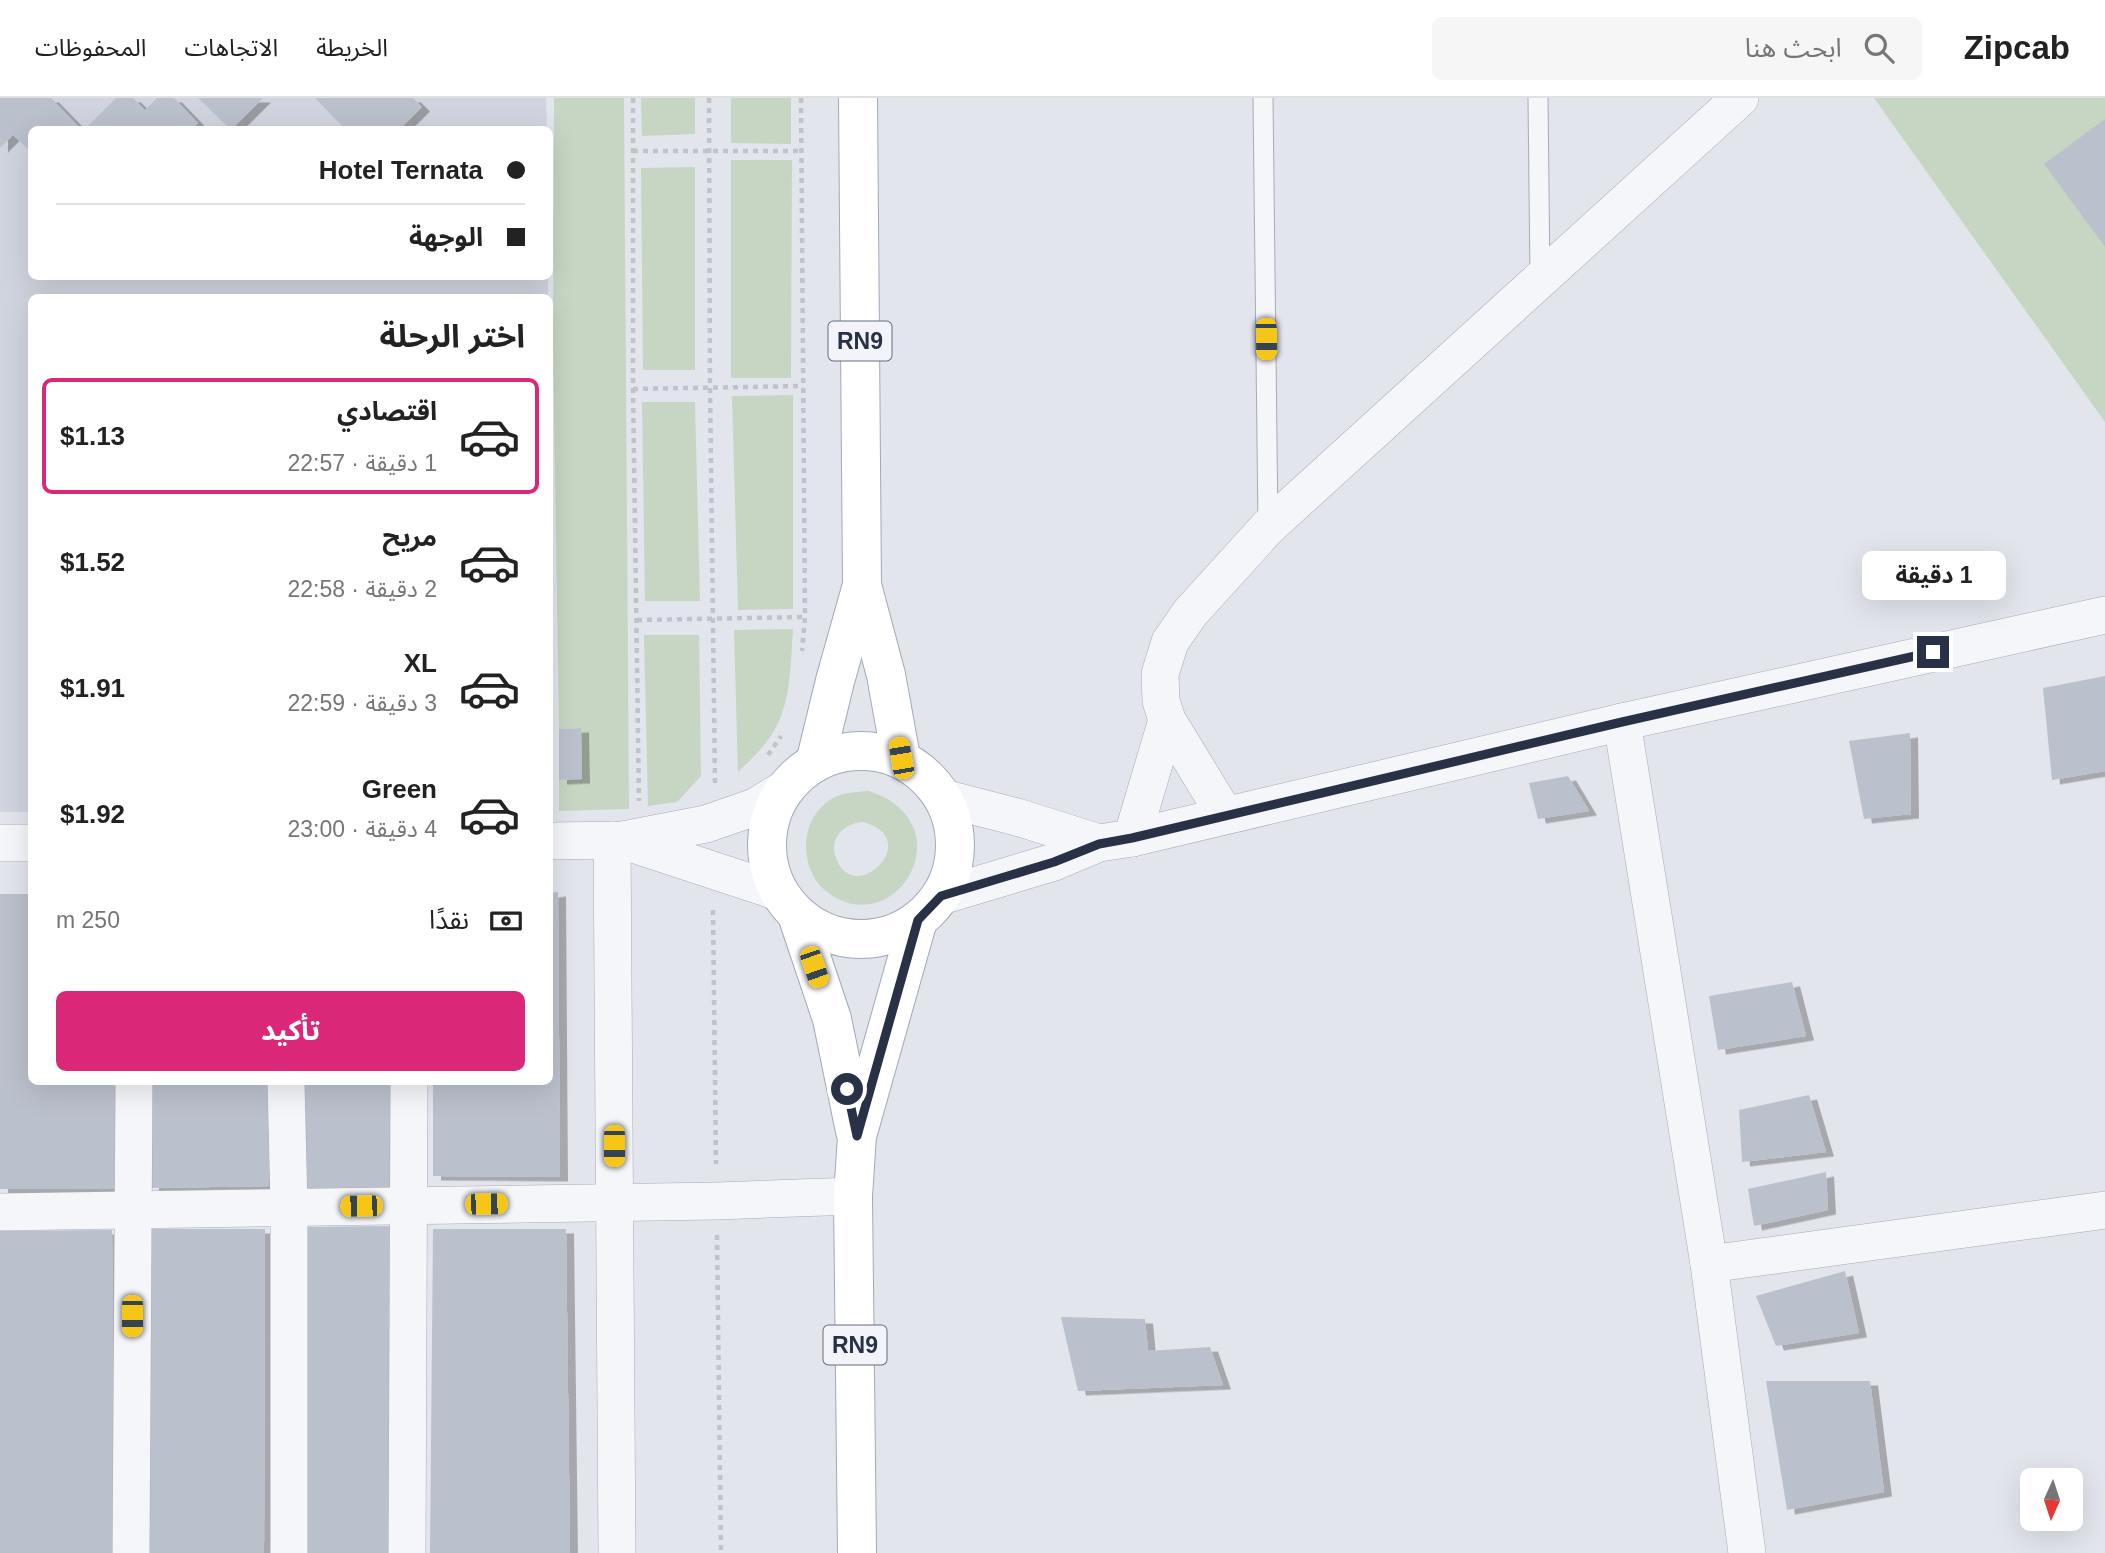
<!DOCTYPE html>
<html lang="ar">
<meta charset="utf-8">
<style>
:root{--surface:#fff;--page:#f6f6f6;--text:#222;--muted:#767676;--line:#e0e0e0;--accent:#db2777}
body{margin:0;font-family:Helvetica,"Noto Sans Arabic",sans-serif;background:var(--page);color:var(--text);direction:rtl;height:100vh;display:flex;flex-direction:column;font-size:26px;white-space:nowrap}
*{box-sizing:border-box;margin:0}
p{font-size:23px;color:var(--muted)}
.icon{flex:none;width:38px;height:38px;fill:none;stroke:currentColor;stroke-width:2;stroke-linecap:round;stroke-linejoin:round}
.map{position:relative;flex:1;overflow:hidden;direction:ltr}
.sheet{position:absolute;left:28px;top:196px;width:525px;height:791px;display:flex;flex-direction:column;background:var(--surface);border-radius:10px;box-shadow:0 7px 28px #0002;direction:rtl}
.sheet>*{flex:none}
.hud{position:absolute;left:28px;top:28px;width:525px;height:154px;border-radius:10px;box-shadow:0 7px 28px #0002;direction:rtl;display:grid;align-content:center;height:154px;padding:0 28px;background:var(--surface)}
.needle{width:46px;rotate:183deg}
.tools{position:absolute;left:2020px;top:1370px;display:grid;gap:14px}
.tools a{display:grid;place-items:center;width:63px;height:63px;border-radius:10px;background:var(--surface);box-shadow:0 7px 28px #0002;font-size:35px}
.end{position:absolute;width:32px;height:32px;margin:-16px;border:9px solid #283146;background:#fff;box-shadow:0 0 0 4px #fff}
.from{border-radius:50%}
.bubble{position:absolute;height:49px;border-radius:10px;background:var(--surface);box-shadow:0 7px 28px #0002;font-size:23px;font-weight:700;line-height:49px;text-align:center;direction:rtl}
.car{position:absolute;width:21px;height:42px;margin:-21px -10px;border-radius:9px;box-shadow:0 0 5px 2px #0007;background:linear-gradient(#f5c518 24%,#345 0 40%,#f5c518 0 76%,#345 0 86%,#f5c518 0)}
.hud b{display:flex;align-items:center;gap:24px;height:66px;font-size:26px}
.hud b+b{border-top:2px solid var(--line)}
.hud i{width:18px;height:18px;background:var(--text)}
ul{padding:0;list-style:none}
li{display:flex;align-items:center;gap:21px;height:116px;margin:0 14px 10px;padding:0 14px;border:4px solid transparent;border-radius:10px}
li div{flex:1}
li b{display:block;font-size:26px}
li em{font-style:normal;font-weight:700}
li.on{border-color:var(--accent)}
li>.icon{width:63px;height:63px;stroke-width:1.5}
h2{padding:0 28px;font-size:32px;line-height:84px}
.pay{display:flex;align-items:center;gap:18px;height:77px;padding:0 28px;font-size:26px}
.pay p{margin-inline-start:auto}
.primary-button{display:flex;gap:14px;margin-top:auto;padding:14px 28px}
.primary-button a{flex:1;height:80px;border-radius:10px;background:var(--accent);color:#fff;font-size:28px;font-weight:700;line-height:80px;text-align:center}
header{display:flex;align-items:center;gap:42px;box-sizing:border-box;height:98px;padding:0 35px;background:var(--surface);border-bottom:2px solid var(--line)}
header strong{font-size:33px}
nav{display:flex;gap:38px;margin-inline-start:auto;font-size:24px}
.search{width:490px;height:63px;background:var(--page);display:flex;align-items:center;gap:18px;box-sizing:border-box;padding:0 24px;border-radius:10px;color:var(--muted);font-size:26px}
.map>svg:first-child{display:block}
</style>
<header>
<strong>Zipcab</strong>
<div class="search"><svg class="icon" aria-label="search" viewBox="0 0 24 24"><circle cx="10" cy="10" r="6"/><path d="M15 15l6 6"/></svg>ابحث هنا</div>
<nav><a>الخريطة</a><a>الاتجاهات</a><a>المحفوظات</a></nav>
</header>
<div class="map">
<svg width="2105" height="1455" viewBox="0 0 2105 1455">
<defs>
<filter id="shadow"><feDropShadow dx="8" dy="4.5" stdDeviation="0" flood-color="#0004"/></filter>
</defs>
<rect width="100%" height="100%" fill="#e2e5ec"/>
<g fill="#d0d4de">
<polygon points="0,0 546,0 547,31 32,32 32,178 548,178 548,199 32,200 31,714 0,714"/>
<polygon points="550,371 552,709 550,709"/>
</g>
<g fill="#c6d6c2" fill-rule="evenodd">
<polygon points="554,0 624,0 629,711 559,713 559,682 582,680 581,630 559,631 553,243"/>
<polygon points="641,0 695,0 695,36 642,38"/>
<polygon points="731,0 791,0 791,46 731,45"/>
<polygon points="1874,0 2105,0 2105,324"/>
<polygon points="731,62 792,62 791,280 731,280"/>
<polygon points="695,69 695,272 643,272 641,70"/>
<polygon points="793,297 793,511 738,512 732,298"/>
<polygon points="642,304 695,304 700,503 645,503"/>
<path d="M793,531C790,571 792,613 765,646C757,656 747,665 738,674L734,532Z"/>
<polygon points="644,537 699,537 701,678 677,704 648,708"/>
<path d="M869,693C962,724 903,833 838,801C827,795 817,787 812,775C800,748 806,716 833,700C844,694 857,694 869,693ZM863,724C927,741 851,813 835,757C830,738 846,725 863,724Z"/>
</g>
<g fill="#bbc1cc" filter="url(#shadow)">
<polygon points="0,0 51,0 82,32 32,32 32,55 13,37 0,50"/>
<polygon points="116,0 133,0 145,12 157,0 174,0 198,25 192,32 84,32"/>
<polygon points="198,0 263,0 231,32"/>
<polygon points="315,0 413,0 422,9 399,32 346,32"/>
<polygon points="2105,21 2105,149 2044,66"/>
<polygon points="2105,578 2105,673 2052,682 2043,590"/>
<polygon points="581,630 582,681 559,682 559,631"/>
<polygon points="1910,635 1911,716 1864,721 1849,643"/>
<polygon points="1568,678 1589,713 1538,721 1529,685"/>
<polygon points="558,794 560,1079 433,1078 433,984 550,984 550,795"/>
<polygon points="0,796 32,796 32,984 114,984 115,1091 0,1091"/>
<polygon points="1792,884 1806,938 1718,952 1709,898"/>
<polygon points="149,984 267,984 269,1088 151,1090"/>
<polygon points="301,984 390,984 392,1089 302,1090"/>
<polygon points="1809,997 1826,1054 1742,1064 1739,1012"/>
<polygon points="1826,1074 1828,1112 1754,1128 1748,1091"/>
<polygon points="393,1128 389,1455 300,1455 301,1129"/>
<polygon points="149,1131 265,1131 264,1455 148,1455"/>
<polygon points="433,1131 566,1131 570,1455 430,1455"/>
<polygon points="112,1132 114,1455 0,1455 0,1133"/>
<polygon points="1845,1173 1859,1235 1776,1248 1756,1198"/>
<polygon points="1061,1219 1145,1221 1148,1253 1210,1249 1223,1287 1078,1293"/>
<polygon points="1766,1283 1870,1283 1884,1394 1787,1412"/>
</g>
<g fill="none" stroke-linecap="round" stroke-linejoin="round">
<defs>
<g id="service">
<polyline points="1263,0 1268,429"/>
<polyline points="1538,0 1540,180"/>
</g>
<g id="minor">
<polyline points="1167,622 1225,717"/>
<polyline points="1622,624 2105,517"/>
<polyline points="943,700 1017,719 1099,745"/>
<polyline points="1132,740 1167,622 1161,603 1160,576 1170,544 1190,515 1268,429 1740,0"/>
<polyline points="612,742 617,1455"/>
<polyline points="550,743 623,742 706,726 755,709 786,690"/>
<polyline points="624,743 779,794"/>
<polyline points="0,745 32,745"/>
<polyline points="941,798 1054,764 1099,745 1132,740 1622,624 1709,1166 1747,1455"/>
<polyline points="286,984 289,1109 289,1455"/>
<polyline points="0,1114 717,1103 853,1098"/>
<polyline points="1709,1166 2105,1112"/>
<polyline points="131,1455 134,984"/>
<polyline points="407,1455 409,984"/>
</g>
<g id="primary">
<polyline points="858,0 862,487 886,577 901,660"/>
<circle cx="861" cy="747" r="94"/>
<polyline points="815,665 835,583 862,487"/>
<polyline points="797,817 832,921 855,1033"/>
<polyline points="857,1455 853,1098 857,1038 918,822"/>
</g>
</defs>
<use href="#service" stroke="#a6abb7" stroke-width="21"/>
<use href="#minor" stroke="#a6abb7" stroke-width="38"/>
<use href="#primary" stroke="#a0a8b9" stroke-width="40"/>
<g stroke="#c0c3ca" stroke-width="4.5" stroke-dasharray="5 5" stroke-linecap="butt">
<polyline points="633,0 633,291 639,703"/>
<polyline points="709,0 710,288 715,685"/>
<polyline points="801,0 805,519 802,553"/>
<polyline points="633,53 801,53"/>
<polyline points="633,291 803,288"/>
<polyline points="637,522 805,519"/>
<polyline points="768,657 781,638"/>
<polyline points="713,812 716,1066"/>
<polyline points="717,1137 721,1455"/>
</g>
<use href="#service" stroke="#f5f6f9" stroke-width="19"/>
<use href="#minor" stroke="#f5f6f9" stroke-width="37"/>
<use href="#primary" stroke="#fff" stroke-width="38"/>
</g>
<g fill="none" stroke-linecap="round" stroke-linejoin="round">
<polyline stroke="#283146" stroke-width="9" points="847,991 857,1038 918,822 941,798 1054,764 1099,746 1132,740 1622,624 1933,554"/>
</g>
<g text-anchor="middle" stroke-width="7" stroke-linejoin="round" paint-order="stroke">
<g fill="#f2f4f9" stroke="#656c7c" stroke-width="2">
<rect x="828.5" y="223.5" width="63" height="39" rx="5"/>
<rect x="823.5" y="1227.5" width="63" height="39" rx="5"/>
</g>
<g font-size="23" font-weight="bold" fill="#283146">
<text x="860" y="251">RN9</text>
<text x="855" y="1255">RN9</text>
</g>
</g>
</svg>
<div class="tools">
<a><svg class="needle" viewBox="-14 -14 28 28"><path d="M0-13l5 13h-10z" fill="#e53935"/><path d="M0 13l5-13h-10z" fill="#767676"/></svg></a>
</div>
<i class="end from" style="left:847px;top:991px"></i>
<i class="end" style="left:1933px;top:554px"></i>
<div class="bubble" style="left:1862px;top:453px;width:144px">1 دقيقة</div>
<i class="car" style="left:1266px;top:241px;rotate:179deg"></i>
<i class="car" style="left:901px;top:660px;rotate:350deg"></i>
<i class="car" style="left:814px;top:869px;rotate:161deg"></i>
<i class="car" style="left:614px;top:1048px;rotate:180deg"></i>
<i class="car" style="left:486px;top:1106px;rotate:89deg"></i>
<i class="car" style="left:361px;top:1108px;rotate:269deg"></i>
<i class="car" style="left:132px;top:1218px;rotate:180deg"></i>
<div class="hud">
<b><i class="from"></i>Hotel Ternata</b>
<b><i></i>الوجهة</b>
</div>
<section class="sheet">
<h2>اختر الرحلة</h2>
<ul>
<li class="on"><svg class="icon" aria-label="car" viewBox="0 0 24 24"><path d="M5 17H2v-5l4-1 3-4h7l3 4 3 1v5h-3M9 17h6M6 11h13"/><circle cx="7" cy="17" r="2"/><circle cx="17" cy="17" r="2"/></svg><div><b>اقتصادي</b><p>1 دقيقة · 22:57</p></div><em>$1.13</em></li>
<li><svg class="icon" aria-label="car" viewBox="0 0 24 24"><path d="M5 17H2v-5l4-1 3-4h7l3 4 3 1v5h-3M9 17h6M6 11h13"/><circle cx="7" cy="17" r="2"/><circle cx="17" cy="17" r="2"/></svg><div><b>مريح</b><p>2 دقيقة · 22:58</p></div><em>$1.52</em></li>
<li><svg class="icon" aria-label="car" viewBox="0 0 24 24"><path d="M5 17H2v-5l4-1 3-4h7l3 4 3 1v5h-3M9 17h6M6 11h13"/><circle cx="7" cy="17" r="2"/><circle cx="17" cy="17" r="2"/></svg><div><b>XL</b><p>3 دقيقة · 22:59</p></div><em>$1.91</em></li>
<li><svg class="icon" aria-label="car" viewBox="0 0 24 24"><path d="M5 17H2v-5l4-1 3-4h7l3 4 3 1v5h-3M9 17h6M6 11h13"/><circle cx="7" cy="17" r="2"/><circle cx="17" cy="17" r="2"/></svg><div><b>Green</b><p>4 دقيقة · 23:00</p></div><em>$1.92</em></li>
</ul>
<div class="pay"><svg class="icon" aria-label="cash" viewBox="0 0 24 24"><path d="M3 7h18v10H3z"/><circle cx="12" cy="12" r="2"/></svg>نقدًا<p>250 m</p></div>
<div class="primary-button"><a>تأكيد</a></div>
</section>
</div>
